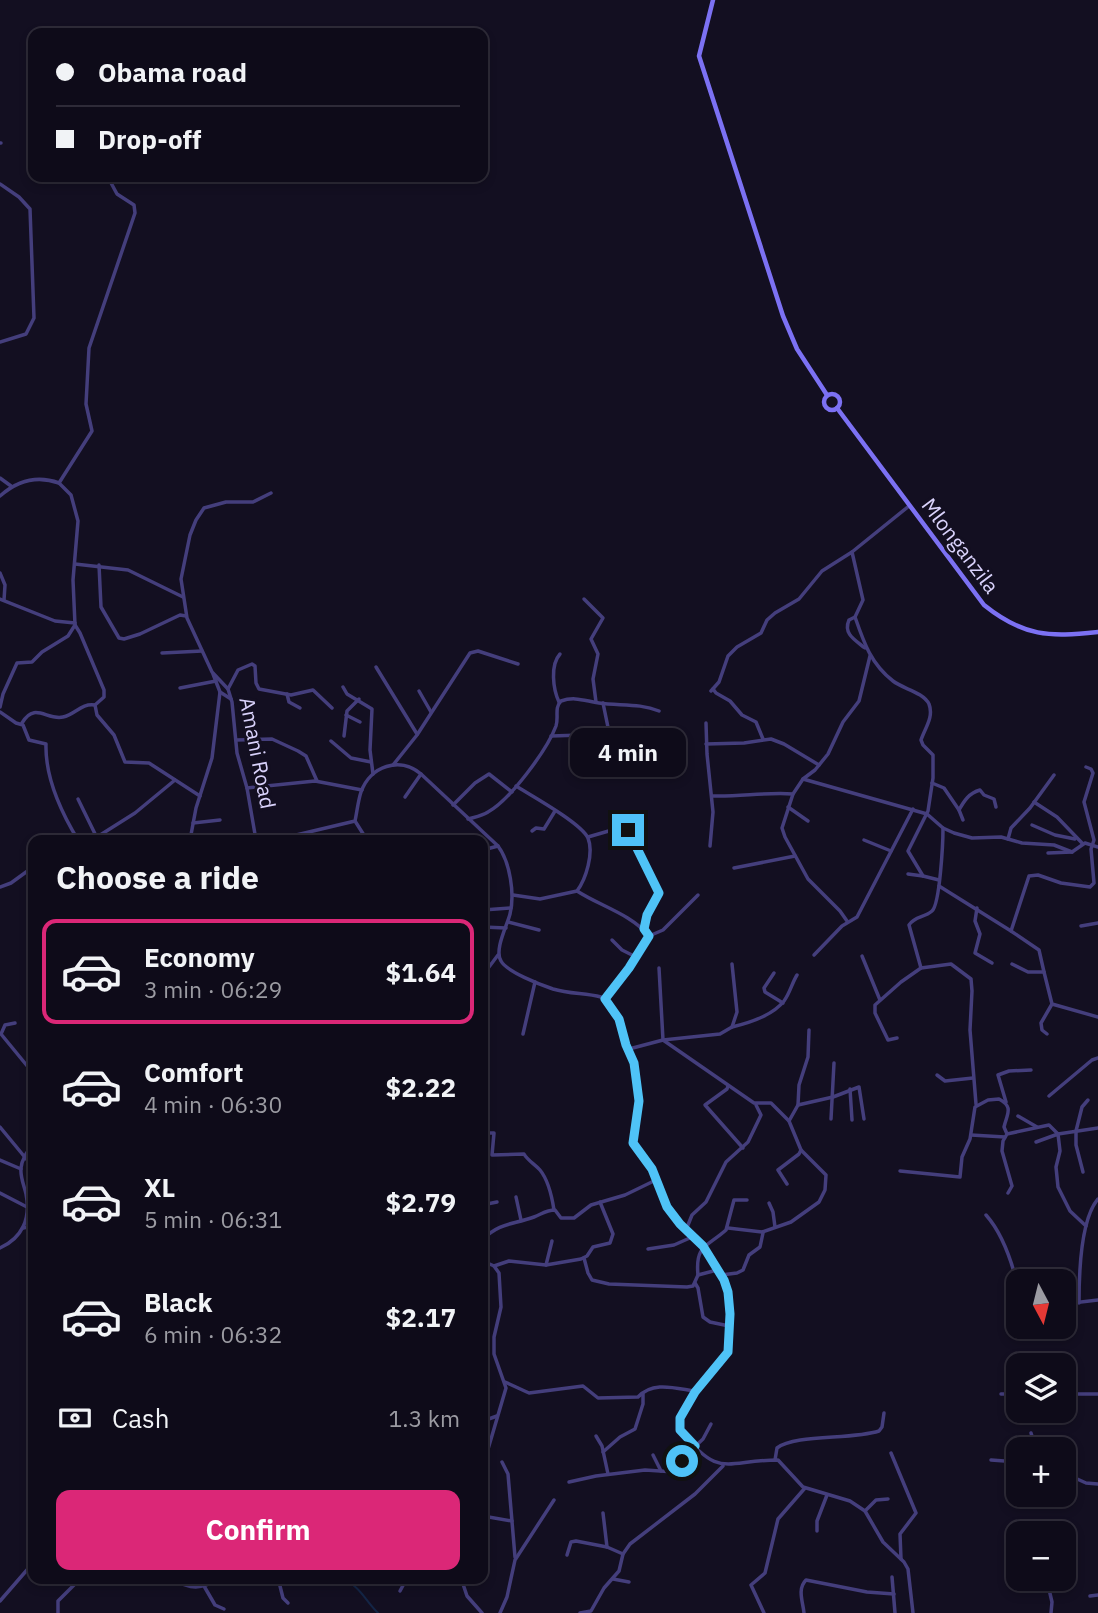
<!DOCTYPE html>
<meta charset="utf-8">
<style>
:root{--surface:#0e0b19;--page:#1c1926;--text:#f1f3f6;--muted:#9b9ba2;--line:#2e2b38;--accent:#db2777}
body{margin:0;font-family:"IBM Plex Sans",sans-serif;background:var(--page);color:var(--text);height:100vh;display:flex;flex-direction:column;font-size:26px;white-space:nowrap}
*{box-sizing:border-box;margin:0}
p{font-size:23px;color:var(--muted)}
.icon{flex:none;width:38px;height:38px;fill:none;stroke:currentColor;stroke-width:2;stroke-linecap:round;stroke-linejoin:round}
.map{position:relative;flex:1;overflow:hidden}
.details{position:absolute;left:28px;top:835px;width:460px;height:749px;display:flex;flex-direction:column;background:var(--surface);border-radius:14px;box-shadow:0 4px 10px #0003,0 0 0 2px var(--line)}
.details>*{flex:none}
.hud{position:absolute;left:28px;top:28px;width:460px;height:154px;border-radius:14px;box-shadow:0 4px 10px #0003,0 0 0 2px var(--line);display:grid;align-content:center;height:154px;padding:0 28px;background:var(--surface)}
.needle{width:46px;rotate:173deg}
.buttons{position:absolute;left:1006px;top:1269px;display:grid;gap:14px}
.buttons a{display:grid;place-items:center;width:70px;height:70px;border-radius:14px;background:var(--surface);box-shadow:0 4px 10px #0003,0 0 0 2px var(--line);font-size:35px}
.end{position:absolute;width:32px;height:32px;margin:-16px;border:9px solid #4fc3f7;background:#111;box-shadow:0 0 0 4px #111}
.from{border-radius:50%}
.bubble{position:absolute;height:49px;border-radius:14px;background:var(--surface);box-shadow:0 4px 10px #0003,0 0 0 2px var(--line);font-size:23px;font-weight:800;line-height:49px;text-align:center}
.hud b{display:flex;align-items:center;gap:24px;height:66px;font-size:26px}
.hud b+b{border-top:2px solid var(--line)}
.hud i{width:18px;height:18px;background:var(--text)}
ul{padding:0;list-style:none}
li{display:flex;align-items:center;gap:21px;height:105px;margin:0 14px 10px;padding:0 14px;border:4px solid transparent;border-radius:14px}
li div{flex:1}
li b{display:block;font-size:26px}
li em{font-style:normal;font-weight:800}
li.current{border-color:var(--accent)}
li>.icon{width:63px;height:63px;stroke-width:1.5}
h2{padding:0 28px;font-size:32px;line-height:84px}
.pay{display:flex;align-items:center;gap:18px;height:77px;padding:0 28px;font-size:26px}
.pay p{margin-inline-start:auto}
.button{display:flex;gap:14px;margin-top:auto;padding:14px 28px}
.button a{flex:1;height:80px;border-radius:14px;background:var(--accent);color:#fff;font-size:28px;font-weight:800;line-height:80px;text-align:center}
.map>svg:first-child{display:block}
</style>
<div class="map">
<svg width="1098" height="1613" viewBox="0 0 1098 1613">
<rect width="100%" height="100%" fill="#130f21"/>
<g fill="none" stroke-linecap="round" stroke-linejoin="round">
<path stroke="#132546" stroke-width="2" d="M340,1578C361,1586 363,1598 378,1613"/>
<g stroke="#443e7c" stroke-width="3.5">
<polyline points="0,143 1,143"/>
<polyline points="0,184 19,197 30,209 34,318 26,334 0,342"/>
<polyline points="0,478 11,486"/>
<polyline points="59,483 92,431 86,404 89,348 135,213 134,205 117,194 110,181"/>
<path d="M0,496C17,481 37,475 59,483L71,495L78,521L73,580L75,625L68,636L42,652L32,662L17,663L3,694L0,707"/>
<polyline points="852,552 909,506"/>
<polyline points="75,564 128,570 183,597"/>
<polyline points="99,565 101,607 119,638 124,639 140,634 180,615 186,616"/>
<polyline points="0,573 5,585 4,600"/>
<polyline points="0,599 55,621 75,623"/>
<polyline points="584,599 603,618 591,639 598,654 593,679 596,702"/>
<path d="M855,617L849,620C843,634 855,640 865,648"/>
<polyline points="75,625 80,633 104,690 104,697 95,705 97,715 114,735 125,762 149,763 200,796"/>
<polyline points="162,653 202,651"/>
<polyline points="376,667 417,734"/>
<polyline points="213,674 220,692 231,699"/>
<polyline points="343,687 347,694 372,709 370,750 373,774"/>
<polyline points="180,688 216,681"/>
<polyline points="228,689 238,670 252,664 255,666 256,683 259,689 291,695 313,690 332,708"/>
<polyline points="713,689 716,693 730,701 742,715 756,722 763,739"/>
<polyline points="419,691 431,712"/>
<path d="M711,691L719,682L728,656L737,647L761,633L767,620L775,613L799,599L822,571L852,552L863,600L855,617C864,643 871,664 893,681C903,689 923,692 929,704C934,717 925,728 921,740L923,745L933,755V778L928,811L908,851L923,876L939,880"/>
<polyline points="287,694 289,702 300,708"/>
<path d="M559,702C553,689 550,665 560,654"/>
<polyline points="603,703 616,766"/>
<path d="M0,712L16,723L23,725L29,740L46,744C45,777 61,812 78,840"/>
<polyline points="346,715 360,722"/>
<path d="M22,723C35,701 47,721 63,717C76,714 81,703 95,705"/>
<polyline points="706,723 707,754 713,812 710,846"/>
<polyline points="344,736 347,711 359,699"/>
<path d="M551,736L582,735L591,757C612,769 640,774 662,763"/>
<polyline points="637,736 639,757 644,770"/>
<polyline points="236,740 272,739 298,751 306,756 317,781"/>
<polyline points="331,741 351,758 371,762"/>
<polyline points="706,744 744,743 771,739 784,744 819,765"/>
<polyline points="393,765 417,735 470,653 478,651 518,664"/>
<polyline points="803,779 927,814 943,828 954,833 972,838 1001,837 1022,843 1054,845 1072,852"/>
<polyline points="932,783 944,788 959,810"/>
<polyline points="247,788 315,781 362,790"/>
<path d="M712,796C740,797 765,792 793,794"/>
<polyline points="405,797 421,774"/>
<polyline points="78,799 98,840"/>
<polyline points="1034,802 1057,817 1082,843"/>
<polyline points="453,805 475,783 489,774 512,792"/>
<polyline points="788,807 808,821"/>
<path d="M468,819C475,817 482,816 488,812C510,800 547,750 556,726C559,717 554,708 561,701C575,696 585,701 599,703C619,706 640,703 659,711"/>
<path d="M963,820L959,810C964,801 969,793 980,790L984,795L994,799L996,807"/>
<polyline points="355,821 367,840"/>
<polyline points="193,823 220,820"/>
<polyline points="1032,825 1055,835 1075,839"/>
<polyline points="532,831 536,828 544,829 555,811"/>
<polyline points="97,837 135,813 175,780"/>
<polyline points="588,837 619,828 628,830 658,893 647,915 644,929"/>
<polyline points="1008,839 1011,828 1030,808 1054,775"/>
<polyline points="83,840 91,840"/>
<polyline points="190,840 196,808 212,758 220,692"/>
<polyline points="256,840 247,788 237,753 232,702 228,689 212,672 187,618 181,579 190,535 196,520 204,508 226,502 253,502 271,493"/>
<path d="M287,840L292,836L355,821C357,812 358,801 361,792C370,766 400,756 421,774L498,846C510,862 515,894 510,914C507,926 494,950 501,961C507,972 541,985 553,989C570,994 585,993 601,997L609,1004L619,1019L626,1045L634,1063L639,1101L633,1134L634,1148L652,1169L667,1207L680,1225L703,1246L728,1292V1352L695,1392L680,1418V1430C720,1480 725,1460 778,1460L803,1487L850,1501L865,1511L883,1542L904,1562L908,1569L913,1613"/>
<polyline points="864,840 891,851"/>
<polyline points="483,850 498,846"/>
<polyline points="1048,853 1072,852 1085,843 1098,847"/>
<polyline points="734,868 795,856"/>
<polyline points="908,874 923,876"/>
<polyline points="939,886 1011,931"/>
<polyline points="0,887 11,883 33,867"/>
<path d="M577,891C600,906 631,914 649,936"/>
<path d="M513,895L540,899L577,891C586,879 594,853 588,838C581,823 532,796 516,786"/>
<polyline points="977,908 975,921 980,934 975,953 992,963"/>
<polyline points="483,910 511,908"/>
<polyline points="847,921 840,911 808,879 785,837 782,828 793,794 803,779 815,770 828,754 843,722 859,701 870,656"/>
<polyline points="508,922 539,930"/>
<polyline points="1081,926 1098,923"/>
<polyline points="483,927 506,928"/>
<polyline points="612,940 622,950 636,957"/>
<polyline points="814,955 842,926 857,917 913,809"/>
<polyline points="862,956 880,1000"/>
<polyline points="1012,964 1028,972 1044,972 1052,1004 1098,1017"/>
<polyline points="659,968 663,1040 754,1103 771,1103 789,1121 801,1150 799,1154 778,1170 787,1184"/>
<polyline points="921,968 951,964 971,979 972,991 970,1030 976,1104"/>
<polyline points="1044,972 1039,950 1011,931 1029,876 1038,875 1061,883 1090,887 1094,883 1091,849 1094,840 1084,802 1093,773 1091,769 1086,767"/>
<polyline points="774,973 764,988 765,992 783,1003"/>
<polyline points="483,975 498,955"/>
<polyline points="605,999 629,969 649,936 663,930 698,895"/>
<polyline points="15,1023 5,1025 1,1034 33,1073"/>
<path d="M732,1027C749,1023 773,1015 784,1001C790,993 792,983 797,975"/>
<polyline points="523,1034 535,982"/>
<polyline points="1047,1034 1042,1030 1041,1023 1052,1004"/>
<path d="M897,1038L888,1040L875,1013V1005L901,982L921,968L909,925C915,916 924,918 932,911C940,904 943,842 943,828"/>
<polyline points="629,1049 663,1040 720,1034 732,1027 737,1012 732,964"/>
<polyline points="28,1066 33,1061"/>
<polyline points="937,1075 945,1081 973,1078"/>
<polyline points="728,1086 727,1089 705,1105 743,1148"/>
<polyline points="850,1089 852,1120"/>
<polyline points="1049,1096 1092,1060 1098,1058"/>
<polyline points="1006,1102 998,1075 1009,1071 1031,1070"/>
<polyline points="798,1105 833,1097 859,1087 864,1119"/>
<polyline points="1018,1116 1037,1127"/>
<polyline points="831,1119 834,1063"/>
<polyline points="789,1121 798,1105 799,1085 808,1057 809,1030"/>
<polyline points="0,1127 33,1167"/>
<path d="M483,1133H494L492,1155L524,1154C528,1161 535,1164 540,1170C549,1181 552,1197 554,1210"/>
<polyline points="971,1135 1005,1137"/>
<polyline points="1036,1142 1058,1134 1060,1151 1056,1167 1058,1187 1070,1211 1086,1226"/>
<polyline points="0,1160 21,1169"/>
<path d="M900,1171L960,1177L962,1157L970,1139L975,1107L988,1100L999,1099C1014,1107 1007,1114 1004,1127L1007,1134"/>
<polyline points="1083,1172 1076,1145 1076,1131 1082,1107 1088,1100"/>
<polyline points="0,1193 27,1207"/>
<polyline points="1008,1193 1012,1186 1002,1151 1003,1141 1007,1134 1049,1125 1058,1134 1098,1128"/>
<polyline points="516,1197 521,1220"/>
<polyline points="769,1203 773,1212 775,1227"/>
<polyline points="483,1208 487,1204 497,1202"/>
<path d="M986,1215C1003,1234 1012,1262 1018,1287"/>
<polyline points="23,1228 33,1226"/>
<polyline points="728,1228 762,1232 791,1222 819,1202 825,1190 826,1175 801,1150"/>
<polyline points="686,1230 692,1215 706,1202 726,1162 748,1142 761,1115 756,1105"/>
<path d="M483,1239C501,1222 512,1225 534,1217C542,1214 546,1210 555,1210L561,1218H574L591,1205L625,1195L658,1179"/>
<path d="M0,1248C22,1238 31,1219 26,1194C24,1185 20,1177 21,1168C22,1158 28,1151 33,1144"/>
<polyline points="648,1249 674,1245 692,1237"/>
<polyline points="584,1258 588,1273 592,1280 609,1284 687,1287 693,1286 698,1275 717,1270"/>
<polyline points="483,1261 494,1266 499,1273 501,1307 494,1337 494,1354 506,1388 486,1456 483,1474"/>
<polyline points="546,1265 552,1241"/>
<polyline points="494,1266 509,1261 546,1265 581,1259 587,1256 593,1247 610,1243 613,1234 600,1202"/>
<path d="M698,1275C695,1245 707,1247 726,1230L734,1200H747"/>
<polyline points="721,1275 737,1273 743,1270 749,1255 760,1247 763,1233"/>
<polyline points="695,1283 698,1288 703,1317 710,1322 729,1326"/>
<path d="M1079,1303C1079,1275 1080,1220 1098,1199"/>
<polyline points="1064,1304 1098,1300"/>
<path d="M505,1382L529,1393L583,1386L598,1398L638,1397C653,1381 674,1388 695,1391"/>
<polyline points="1001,1394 1018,1394"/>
<polyline points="1064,1394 1098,1394"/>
<polyline points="483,1421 497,1416"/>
<polyline points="1031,1433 1036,1449"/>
<polyline points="596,1436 602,1446 608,1474"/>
<polyline points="603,1452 620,1437 635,1429 643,1404 643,1394"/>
<polyline points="891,1453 916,1513 900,1534 901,1559"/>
<polyline points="653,1455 661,1471"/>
<path d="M775,1460L777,1448C795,1434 852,1440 879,1431L882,1427L884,1413"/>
<polyline points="991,1460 1018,1462"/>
<polyline points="502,1462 508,1474 515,1557"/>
<polyline points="1064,1473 1086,1483 1098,1484"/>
<polyline points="569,1482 596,1476 645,1470 675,1472 687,1454 703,1439 711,1424"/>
<polyline points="865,1511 876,1500 888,1499"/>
<polyline points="603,1513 607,1547"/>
<polyline points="483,1516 512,1521"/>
<polyline points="817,1531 817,1521 827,1495"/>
<polyline points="483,1553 483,1556"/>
<polyline points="567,1555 571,1542 576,1541 607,1547 623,1554"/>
<polyline points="892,1577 895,1613"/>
<path d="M169,1578C194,1591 198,1589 223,1578"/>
<polyline points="278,1578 283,1598 288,1603"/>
<polyline points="419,1578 425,1581 436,1578"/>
<polyline points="461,1578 467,1596 482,1613"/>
<polyline points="613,1579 629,1582"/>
<polyline points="1048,1585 1052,1602 1051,1613"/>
<polyline points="204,1586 215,1605 224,1609"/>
<polyline points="400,1591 407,1578"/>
<polyline points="1090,1596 1098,1595"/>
<polyline points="0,1601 33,1563"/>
<polyline points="58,1613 58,1601 81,1578"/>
<polyline points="500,1613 507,1597 515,1560 554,1500"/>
<polyline points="580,1613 591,1611 604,1588 619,1571 623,1554 630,1544 695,1494 723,1466"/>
<polyline points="764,1613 751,1585 765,1573 778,1519 805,1488"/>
<path d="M804,1613C803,1602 797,1589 806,1580L867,1592L894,1594"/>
</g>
<g stroke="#7c71f3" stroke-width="4.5">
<polyline points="713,0 699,56 783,316 797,349 827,395"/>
<circle cx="832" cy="402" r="8"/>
<path d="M837,408L984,605C1024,637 1049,637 1098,632"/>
</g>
</g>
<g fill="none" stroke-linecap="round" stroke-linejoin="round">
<polyline stroke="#4fc3f7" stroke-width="9" points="628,830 659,893 647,915 644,929 649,936 629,968 605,999 619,1019 626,1045 634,1063 639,1101 633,1143 652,1169 667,1207 680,1224 703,1246 724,1280 728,1292 730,1314 728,1352 695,1392 680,1418 680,1430 695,1446 682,1461"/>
</g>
<g text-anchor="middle" stroke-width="6" stroke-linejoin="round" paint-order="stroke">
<g font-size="21" fill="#d9d2fb" stroke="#130f21">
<text transform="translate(960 546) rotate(53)" y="7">Mlonganzila</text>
<text transform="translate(257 753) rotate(79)" y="7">Amani Road</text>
</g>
</g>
</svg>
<div class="buttons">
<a><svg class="needle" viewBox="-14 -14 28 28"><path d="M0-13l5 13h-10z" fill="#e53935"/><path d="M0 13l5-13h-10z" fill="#9b9ba2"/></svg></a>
<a><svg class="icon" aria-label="layers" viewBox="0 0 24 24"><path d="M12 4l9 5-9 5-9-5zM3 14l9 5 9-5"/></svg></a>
<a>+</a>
<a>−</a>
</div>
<i class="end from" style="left:682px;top:1461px"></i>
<i class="end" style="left:628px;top:830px"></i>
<div class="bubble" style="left:570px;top:728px;width:116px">4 min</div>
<div class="hud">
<b><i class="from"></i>Obama road</b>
<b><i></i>Drop-off</b>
</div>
<section class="details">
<h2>Choose a ride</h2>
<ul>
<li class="current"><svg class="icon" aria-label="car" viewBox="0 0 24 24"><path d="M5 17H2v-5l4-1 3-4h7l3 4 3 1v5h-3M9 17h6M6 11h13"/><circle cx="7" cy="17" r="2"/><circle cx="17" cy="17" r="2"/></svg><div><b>Economy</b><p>3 min · 06:29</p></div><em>$1.64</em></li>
<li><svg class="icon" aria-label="car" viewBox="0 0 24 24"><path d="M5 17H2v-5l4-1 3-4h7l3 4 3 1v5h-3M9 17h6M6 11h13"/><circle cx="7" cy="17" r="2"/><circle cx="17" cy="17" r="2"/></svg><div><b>Comfort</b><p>4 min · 06:30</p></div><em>$2.22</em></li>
<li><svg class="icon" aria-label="car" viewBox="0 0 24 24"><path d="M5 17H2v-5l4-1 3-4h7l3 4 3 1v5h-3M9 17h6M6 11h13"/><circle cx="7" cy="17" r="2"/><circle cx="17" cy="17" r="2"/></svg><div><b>XL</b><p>5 min · 06:31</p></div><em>$2.79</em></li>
<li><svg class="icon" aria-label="car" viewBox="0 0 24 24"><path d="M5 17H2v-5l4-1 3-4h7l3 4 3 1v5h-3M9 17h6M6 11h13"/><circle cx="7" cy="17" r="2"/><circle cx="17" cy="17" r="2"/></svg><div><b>Black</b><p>6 min · 06:32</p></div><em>$2.17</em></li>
</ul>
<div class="pay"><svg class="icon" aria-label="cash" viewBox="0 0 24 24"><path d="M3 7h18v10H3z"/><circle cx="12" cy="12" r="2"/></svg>Cash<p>1.3 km</p></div>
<div class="button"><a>Confirm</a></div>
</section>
</div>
